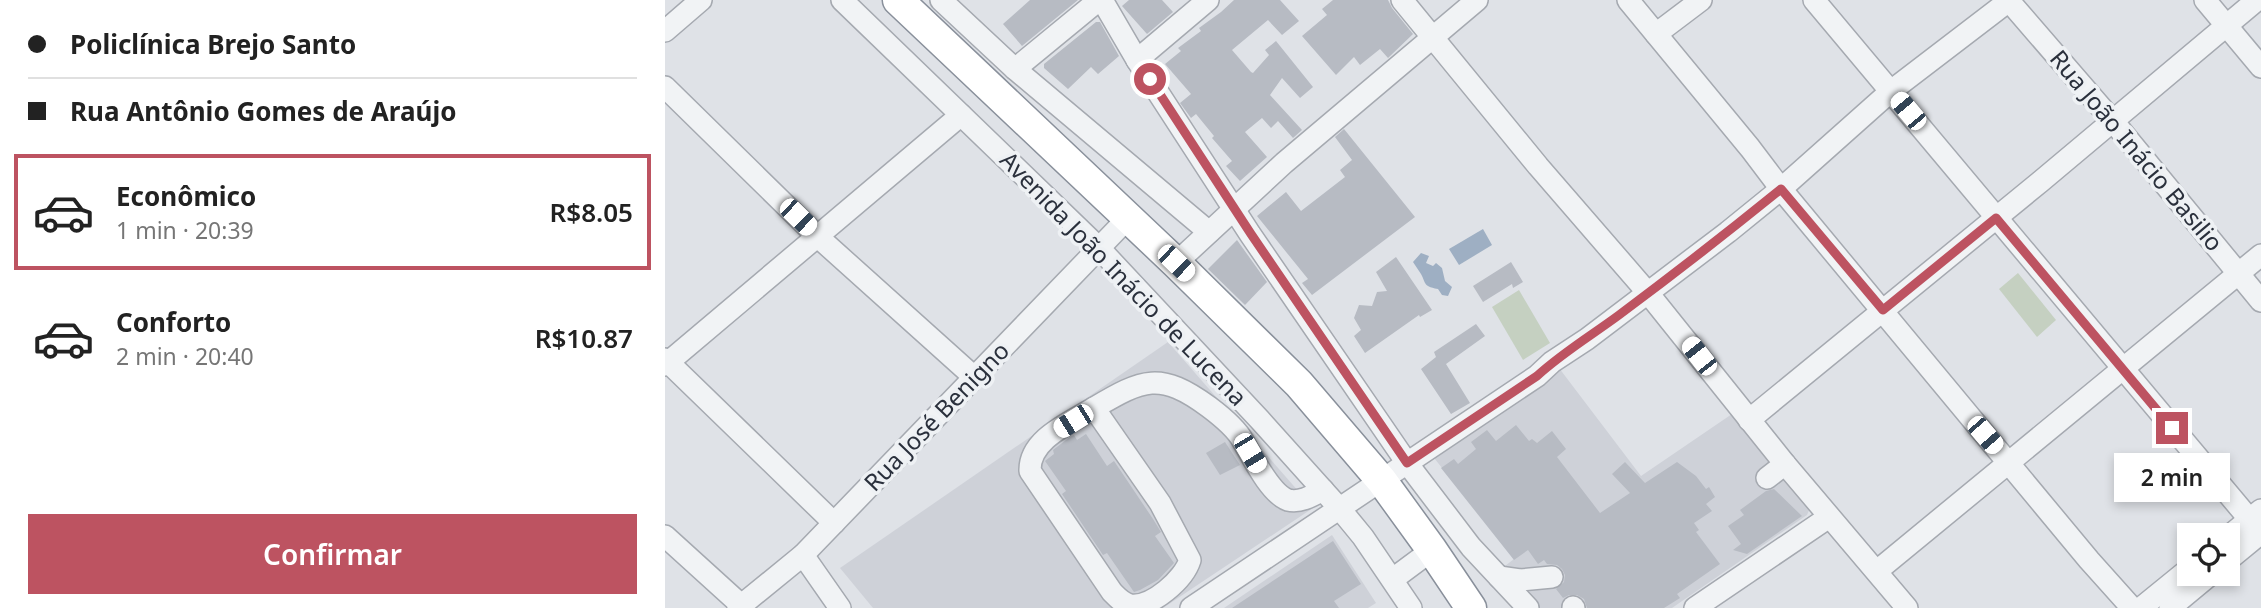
<!DOCTYPE html>
<html lang="pt">
<meta charset="utf-8">
<style>
:root{--surface:#fff;--page:#f6f6f6;--text:#222;--muted:#767676;--line:#e0e0e0;--accent:#bd5361}
body{margin:0;font-family:"Noto Sans",sans-serif;background:var(--page);color:var(--text);height:100vh;display:flex;flex-direction:column;font-size:26px;white-space:nowrap}
*{box-sizing:border-box;margin:0}
p{font-size:23px;color:var(--muted)}
.icon{flex:none;width:38px;height:38px;fill:none;stroke:currentColor;stroke-width:2;stroke-linecap:round;stroke-linejoin:round}
.map{position:relative;flex:1;overflow:hidden}
.panel{display:flex;flex-direction:column;background:var(--surface);width:665px}
.panel>*{flex:none}
.top-card{display:grid;align-content:center;height:154px;padding:0 28px;background:var(--surface)}
.buttons{position:absolute;left:1512px;top:523px;display:grid;gap:14px}
.buttons a{display:grid;place-items:center;width:63px;height:63px;border-radius:0px;background:var(--surface);box-shadow:0 4px 10px #0003;font-size:35px}
.end{position:absolute;width:32px;height:32px;margin:-16px;border:9px solid #bd5361;background:#fff;box-shadow:0 0 0 4px #fff}
.from{border-radius:50%}
.bubble{position:absolute;height:49px;border-radius:0px;background:var(--surface);box-shadow:0 4px 10px #0003;font-size:23px;font-weight:600;line-height:49px;text-align:center}
.car{position:absolute;width:21px;height:42px;margin:-21px -10px;border-radius:9px;box-shadow:0 0 5px 2px #0007;background:linear-gradient(#fff 24%,#345 0 40%,#fff 0 76%,#345 0 86%,#fff 0)}
.top-card b{display:flex;align-items:center;gap:24px;height:66px;font-size:26px}
.top-card b+b{border-top:2px solid var(--line)}
.top-card i{width:18px;height:18px;background:var(--text)}
ul{padding:0;list-style:none}
li{display:flex;align-items:center;gap:21px;height:116px;margin:0 14px 10px;padding:0 14px;border:4px solid transparent;border-radius:0px}
li div{flex:1}
li b{display:block;font-size:26px}
li em{font-style:normal;font-weight:600}
li.selected{border-color:var(--accent)}
li>.icon{width:63px;height:63px;stroke-width:1.5}
.button{display:flex;gap:14px;margin-top:auto;padding:14px 28px}
.button a{flex:1;height:80px;border-radius:0px;background:var(--accent);color:#fff;font-size:28px;font-weight:600;line-height:80px;text-align:center}
main{display:flex;flex:1;min-height:0}
.map>svg:first-child{display:block}
</style>
<main>
<section class="panel">
<div class="top-card">
<b><i class="from"></i>Policlínica Brejo Santo</b>
<b><i></i>Rua Antônio Gomes de Araújo</b>
</div>
<ul>
<li class="selected"><svg class="icon" aria-label="car" viewBox="0 0 24 24"><path d="M5 17H2v-5l4-1 3-4h7l3 4 3 1v5h-3M9 17h6M6 11h13"/><circle cx="7" cy="17" r="2"/><circle cx="17" cy="17" r="2"/></svg><div><b>Econômico</b><p>1 min · 20:39</p></div><em>R$8.05</em></li>
<li><svg class="icon" aria-label="car" viewBox="0 0 24 24"><path d="M5 17H2v-5l4-1 3-4h7l3 4 3 1v5h-3M9 17h6M6 11h13"/><circle cx="7" cy="17" r="2"/><circle cx="17" cy="17" r="2"/></svg><div><b>Conforto</b><p>2 min · 20:40</p></div><em>R$10.87</em></li>
</ul>
<div class="button"><a>Confirmar</a></div>
</section>
<div class="map">
<svg width="1596" height="608" viewBox="0 0 1596 608">
<rect width="100%" height="100%" fill="#dfe2e7"/>
<g fill="#ced1d8">
<polygon points="503,342 648,508 498,608 208,608 175,568"/>
<polygon points="891,364 976,476 1067,414 1145,508 1142,515 1007,608 868,608 840,566 849,559 762,449"/>
<polygon points="667,535 711,603 703,608 559,608"/>
</g>
<g fill="#c5d0c1">
<polygon points="1353,273 1391,320 1372,337 1334,289"/>
<polygon points="854,290 885,343 858,360 827,307"/>
</g>
<g fill="#9eafc3">
<polygon points="818,229 827,245 794,265 784,249"/>
<path d="M756,253L764,256L761,263L768,266L771,263L777,268L780,281L787,287L783,296L777,295L773,289C756,286 762,282 754,271C752,268 750,265 748,262Z"/>
</g>
<g fill="#b7bbc3">
<polygon points="365,0 413,0 357,46 338,24"/>
<polygon points="464,0 497,0 508,12 482,34 457,6"/>
<polygon points="569,0 615,0 634,21 617,35 603,20 567,50 586,72 588,73 604,55 600,50 611,41 648,87 635,98 617,78 605,95 637,130 628,138 613,121 606,128 597,118 580,132 602,157 575,181 561,166 567,161 547,138 549,136 531,114 526,118 515,103 526,94 500,64 516,51 513,48 536,31 534,28 556,12"/>
<polygon points="668,0 723,0 727,8 748,34 723,58 715,49 695,65 689,57 671,75 637,36 662,15 657,9"/>
<polygon points="431,22 435,22 454,56 433,74 426,67 403,89 379,68 379,64"/>
<polygon points="679,129 750,217 647,295 637,283 643,279 592,216 621,192 636,211 680,177 675,170 687,160 670,137"/>
<polygon points="572,240 602,282 580,305 543,269"/>
<polygon points="731,257 767,310 755,317 754,315 700,353 689,336 696,330 689,318 694,305 707,306 712,292 722,291 711,272"/>
<polygon points="846,262 858,282 848,288 847,284 818,302 808,286"/>
<polygon points="811,324 820,336 781,364 805,403 786,414 756,369 771,357 769,352"/>
<polygon points="851,425 864,441 867,439 872,443 887,431 901,449 892,457 935,513 965,493 947,474 960,462 980,483 1012,462 1031,476 1041,489 1044,487 1050,497 1041,504 1047,511 1029,523 1034,530 1031,532 1055,564 1012,594 1015,598 999,608 922,608 919,599 912,595 904,595 898,598 891,589 899,582 900,575 897,569 892,565 882,564 879,560 873,564 863,550 849,560 776,468 789,459 793,464 811,449 806,442 822,430 831,441"/>
<polygon points="421,434 442,466 449,461 488,519 496,532 490,536 509,563 493,580 475,590 469,592 442,553 438,555 397,494 401,491 380,461 389,454 388,450 405,437 409,435 412,440"/>
<polygon points="560,442 575,465 555,475 541,453"/>
<polygon points="1109,489 1137,516 1082,554 1068,550 1076,544 1063,526 1079,515 1075,510 1101,491"/>
<polygon points="668,541 696,584 669,601 674,608 567,608"/>
</g>
<g fill="none" stroke-linecap="round" stroke-linejoin="round">
<defs>
<g id="minor">
<polyline points="177,0 434,248 595,420 675,509 698,537 746,608"/>
<polyline points="276,0 350,69 544,232"/>
<polyline points="437,0 472,60 585,234 742,463 806,547 863,608"/>
<polyline points="737,0 873,166 983,293 1120,464 1242,608"/>
<polyline points="963,0 1085,148 1116,189 1424,560 1467,608"/>
<polyline points="1149,0 1596,533"/>
<polyline points="1540,0 1596,67"/>
<polyline points="1344,1 1447,120 1596,301"/>
<polyline points="0,31 36,0"/>
<polyline points="991,34 1036,0"/>
<polyline points="472,60 543,0"/>
<polyline points="350,69 434,0"/>
<polyline points="0,87 152,236 309,377"/>
<polyline points="511,263 619,163 812,0"/>
<polyline points="0,359 169,523"/>
<polyline points="0,365 296,115"/>
<path d="M429,408L495,503L525,560C519,579 487,608 465,605C457,603 452,597 447,592L365,471C364,439 405,423 429,408Z"/>
<path d="M429,408C478,379 495,371 544,407C556,416 571,428 578,441C587,456 605,494 623,500C635,503 647,496 658,490"/>
<polyline points="1084,420 1375,182 1592,0"/>
<polyline points="1102,478 1120,464"/>
<polyline points="0,536 76,605"/>
<polyline points="1563,537 1596,510"/>
<polyline points="138,555 175,608"/>
<polyline points="1563,560 1596,533"/>
<polyline points="1212,571 1596,255"/>
<polyline points="834,577 855,580 887,577"/>
<polyline points="728,579 767,550"/>
<polyline points="908,607 909,608"/>
<polyline points="73,608 138,555 463,218"/>
<polyline points="526,608 872,376 887,362 922,339 1063,232 1116,189 1226,91 1345,0"/>
<polyline points="1030,608 1164,517"/>
<polyline points="1476,608 1524,569"/>
<polyline points="1505,608 1546,574"/>
</g>
<polyline id="highway" points="233,0 511,263 634,384 717,481 767,550 806,608"/>
</defs>
<use href="#minor" stroke="#a5a9b0" stroke-width="24"/>
<use href="#highway" stroke="#89909b" stroke-width="33"/>
<use href="#minor" stroke="#f1f3f5" stroke-width="21"/>
<use href="#highway" stroke="#fff" stroke-width="30"/>
</g>
<g fill="none" stroke-linecap="round" stroke-linejoin="round">
<path stroke="#bd5361" stroke-width="9" d="M485,79L586,234L742,463L872,376C897,353 927,335 954,315C1009,274 1063,232 1116,189L1218,310L1331,218L1507,428"/>
</g>
<g text-anchor="middle" stroke-width="7" stroke-linejoin="round" paint-order="stroke">
<g font-size="24" fill="#2a303c" stroke="#eef1f4">
<text transform="translate(1471 151) rotate(50)" y="8">Rua João Inácio Basilio</text>
<text transform="translate(458 279) rotate(46)" y="8">Avenida João Inácio de Lucena</text>
<text transform="translate(272 417) rotate(-46)" y="8">Rua José Benigno</text>
</g>
</g>
</svg>
<div class="buttons">
<a><svg class="icon" aria-label="locate" viewBox="0 0 24 24"><circle cx="12" cy="12" r="6"/><path d="M12 2v4M12 18v4M2 12h4M18 12h4"/></svg></a>
</div>
<i class="end from" style="left:485px;top:79px"></i>
<i class="end" style="left:1507px;top:428px"></i>
<div class="bubble" style="left:1449px;top:453px;width:116px">2 min</div>
<i class="car" style="left:1243px;top:111px;rotate:320deg"></i>
<i class="car" style="left:133px;top:217px;rotate:134deg"></i>
<i class="car" style="left:511px;top:263px;rotate:134deg"></i>
<i class="car" style="left:1034px;top:356px;rotate:322deg"></i>
<i class="car" style="left:408px;top:421px;rotate:238deg"></i>
<i class="car" style="left:1320px;top:435px;rotate:139deg"></i>
<i class="car" style="left:585px;top:453px;rotate:149deg"></i>
</div>
</main>
